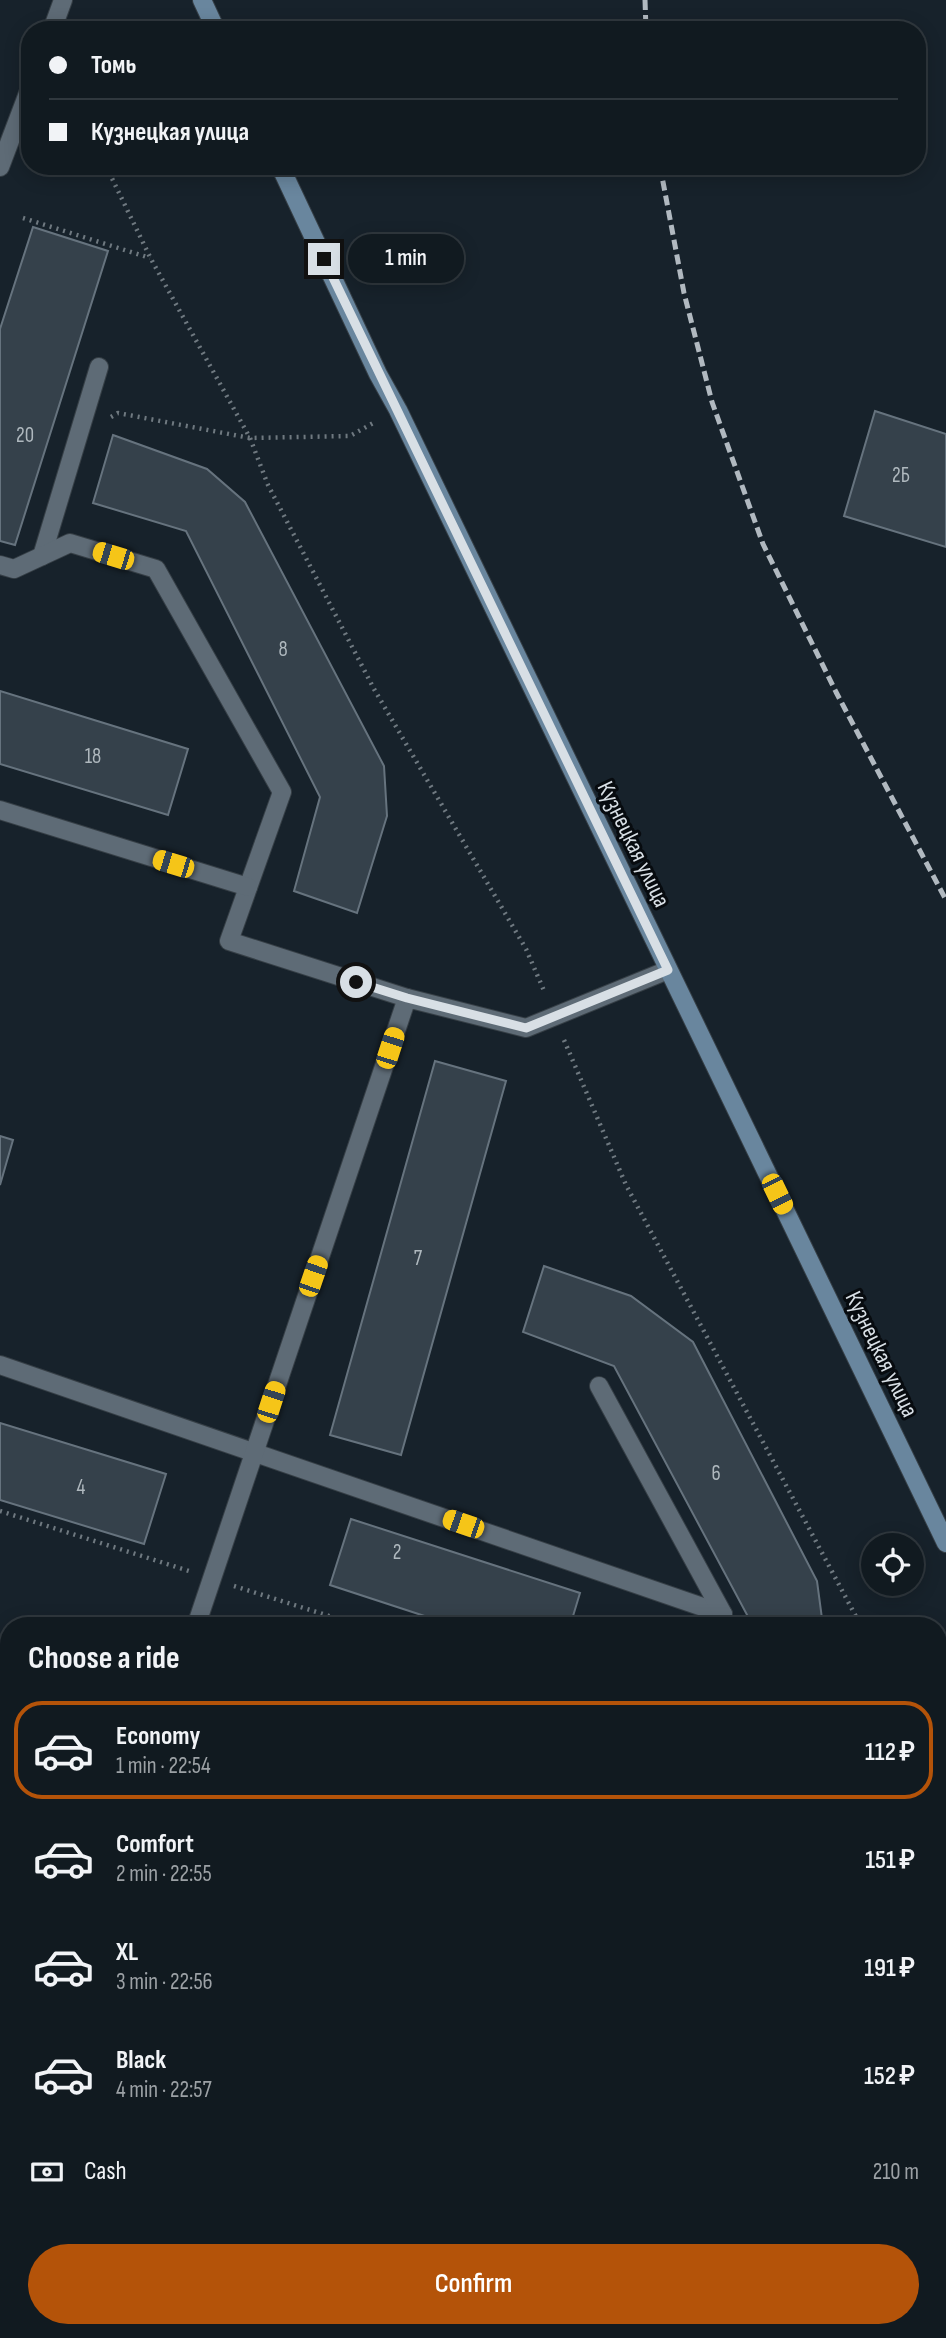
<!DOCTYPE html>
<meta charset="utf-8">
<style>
:root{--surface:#111a20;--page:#1a2329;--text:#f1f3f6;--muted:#9ca1a5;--line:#30383e;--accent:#b45309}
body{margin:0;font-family:"Sofia Sans Condensed",sans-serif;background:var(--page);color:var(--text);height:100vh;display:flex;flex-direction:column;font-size:26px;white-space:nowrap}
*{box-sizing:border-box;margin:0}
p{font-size:23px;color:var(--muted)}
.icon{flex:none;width:38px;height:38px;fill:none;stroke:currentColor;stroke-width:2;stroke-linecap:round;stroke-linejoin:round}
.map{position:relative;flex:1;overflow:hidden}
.panel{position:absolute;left:0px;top:1617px;width:947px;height:721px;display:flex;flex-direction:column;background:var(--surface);border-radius:28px 28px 0 0;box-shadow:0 4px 18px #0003,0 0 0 2px var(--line)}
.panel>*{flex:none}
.banner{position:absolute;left:21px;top:21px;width:905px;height:154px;border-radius:28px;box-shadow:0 4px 18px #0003,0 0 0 2px var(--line);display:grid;align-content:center;height:154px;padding:0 28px;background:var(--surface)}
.tools{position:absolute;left:861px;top:1533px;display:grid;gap:14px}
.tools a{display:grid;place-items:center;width:63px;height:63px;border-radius:50%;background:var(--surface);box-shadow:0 4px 18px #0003,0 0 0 2px var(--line);font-size:35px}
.end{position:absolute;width:32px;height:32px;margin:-16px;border:9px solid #d8dfe5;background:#111;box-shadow:0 0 0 4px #111}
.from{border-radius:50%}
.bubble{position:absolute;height:49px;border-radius:24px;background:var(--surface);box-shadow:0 4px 18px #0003,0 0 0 2px var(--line);font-size:23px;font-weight:600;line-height:49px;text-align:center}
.car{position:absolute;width:21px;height:42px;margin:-21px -10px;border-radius:9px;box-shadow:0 0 5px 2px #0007;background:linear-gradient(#f5c518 24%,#345 0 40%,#f5c518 0 76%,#345 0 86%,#f5c518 0)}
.banner b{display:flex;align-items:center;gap:24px;height:66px;font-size:26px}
.banner b+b{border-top:2px solid var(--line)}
.banner i{width:18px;height:18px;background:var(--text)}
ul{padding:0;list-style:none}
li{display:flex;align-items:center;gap:21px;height:98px;margin:0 14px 10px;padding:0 14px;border:4px solid transparent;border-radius:28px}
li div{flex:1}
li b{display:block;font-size:26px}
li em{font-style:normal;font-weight:600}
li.active{border-color:var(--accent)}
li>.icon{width:63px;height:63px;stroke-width:1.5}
h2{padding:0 28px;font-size:32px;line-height:84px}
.pay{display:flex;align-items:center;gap:18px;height:77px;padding:0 28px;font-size:26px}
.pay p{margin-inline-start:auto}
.primary-button{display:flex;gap:14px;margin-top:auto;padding:14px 28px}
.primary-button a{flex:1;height:80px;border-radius:42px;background:var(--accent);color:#fff;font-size:28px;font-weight:600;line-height:80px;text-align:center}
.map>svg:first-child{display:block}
</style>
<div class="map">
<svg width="946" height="2338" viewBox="0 0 946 2338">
<rect width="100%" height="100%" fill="#17222b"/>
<polygon fill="#1c2c3a" points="222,2329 664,2329 662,2338 219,2338"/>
<g fill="#35414b" stroke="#66737e" stroke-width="2">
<polygon points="33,227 108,251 15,545 0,541 0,329"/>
<polygon points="875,411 946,434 946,547 844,516"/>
<polygon points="113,435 207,469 245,502 384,766 387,816 357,913 294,891 320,797 186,531 93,503"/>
<polygon points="0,691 188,749 168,815 0,764"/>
<polygon points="435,1061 506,1081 401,1455 330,1435"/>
<polygon points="0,1136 13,1140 0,1185"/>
<polygon points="544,1266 631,1296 693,1342 817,1581 823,1626 753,1626 614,1366 523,1332"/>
<polygon points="0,1423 166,1474 144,1544 0,1500"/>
<polygon points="351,1519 580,1593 570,1626 455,1626 330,1585"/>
<polygon points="0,1757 9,1759 9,1833 0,1830"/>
<polygon points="0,1996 9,1999 9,2063 6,2070 0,2068"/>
<polygon points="938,2171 946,2173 946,2265 938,2291"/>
<polygon points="294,2329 374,2329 371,2338 291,2338"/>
<polygon points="447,2329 446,2329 523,2329 520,2338 444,2338"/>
<polygon points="853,2329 927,2329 924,2338 851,2338"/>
</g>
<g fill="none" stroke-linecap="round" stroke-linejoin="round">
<defs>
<g id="service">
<polyline points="42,556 99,367"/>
<polyline points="0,565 14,569 70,543 156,569 282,792 229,941 407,998"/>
<polyline points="0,810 248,887"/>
<polyline points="0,1365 723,1614"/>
<polyline points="599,1386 723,1614 719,1626"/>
<polyline points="196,1626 407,998 526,1028 668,970"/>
<polyline points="0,1844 9,1847"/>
<polyline points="938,2144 946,2147"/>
<polyline points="87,2338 91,2329"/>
<polyline points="819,2338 822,2329"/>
</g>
<g id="tertiary">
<polyline points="52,30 63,0"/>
<polyline points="0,167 30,88"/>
</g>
<g id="secondary">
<polyline points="202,0 216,30"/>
<polyline points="280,166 378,374 398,410 946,1543"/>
<polyline points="0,1650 9,1653"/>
<polyline points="938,1939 946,1941"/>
</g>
</defs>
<use href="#service" stroke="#363f46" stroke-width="20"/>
<use href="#tertiary" stroke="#363f46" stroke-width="20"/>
<use href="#secondary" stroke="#363f46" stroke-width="20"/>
<g stroke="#6f7980" stroke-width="4.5" stroke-dasharray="2 5" stroke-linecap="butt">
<polyline points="106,166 151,259 250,438 268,485 374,689 526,949 545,993"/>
<polyline points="23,218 150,258"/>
<polyline points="111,417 118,413 250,438 350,436 375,422"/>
<polyline points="564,1040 626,1185 861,1626"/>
<polyline points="0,1511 189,1571"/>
<polyline points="234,1586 361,1626"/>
<polyline points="0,1721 9,1724"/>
<polyline points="938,1768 946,1783"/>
<polyline points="938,1803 946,1805"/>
<polyline points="938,2017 946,2020"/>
</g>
<use href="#service" stroke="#5e6b76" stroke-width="18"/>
<use href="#tertiary" stroke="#5e6b76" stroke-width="18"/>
<use href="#secondary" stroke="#69869e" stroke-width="18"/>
<g stroke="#b1b9c0" stroke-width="5" stroke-dasharray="10 5" stroke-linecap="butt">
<polyline points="645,0 646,30"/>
<polyline points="660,166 684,293 712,402 763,544 836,692 946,900"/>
</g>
</g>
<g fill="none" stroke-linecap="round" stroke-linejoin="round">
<polyline stroke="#d8dfe5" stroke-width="9" points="324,259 668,970 526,1028 407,998 356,982"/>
</g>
<g text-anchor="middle" stroke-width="6" stroke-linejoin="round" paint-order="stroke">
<g font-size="21" fill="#afb8be">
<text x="25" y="442">20</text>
<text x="901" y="482">2Б</text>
<text x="283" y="656">8</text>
<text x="93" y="763">18</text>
<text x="418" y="1265">7</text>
<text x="716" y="1480">6</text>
<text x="81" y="1494">4</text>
<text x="397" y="1559">2</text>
</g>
<g font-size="24" fill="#d8dfe5" stroke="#070b0f">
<text transform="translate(634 844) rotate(64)" y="8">Кузнецкая улица</text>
<text transform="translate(882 1354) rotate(64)" y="8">Кузнецкая улица</text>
</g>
</g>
</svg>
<div class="tools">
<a><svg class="icon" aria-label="locate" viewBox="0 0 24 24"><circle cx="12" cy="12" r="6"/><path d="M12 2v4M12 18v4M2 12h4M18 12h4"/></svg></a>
</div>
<i class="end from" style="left:356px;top:982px"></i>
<i class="end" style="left:324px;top:259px"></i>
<div class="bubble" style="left:348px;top:234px;width:116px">1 min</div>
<i class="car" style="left:113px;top:556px;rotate:287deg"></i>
<i class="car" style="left:173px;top:864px;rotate:287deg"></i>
<i class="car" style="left:390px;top:1048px;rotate:18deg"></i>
<i class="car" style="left:777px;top:1194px;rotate:154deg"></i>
<i class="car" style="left:313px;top:1276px;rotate:19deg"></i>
<i class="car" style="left:271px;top:1402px;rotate:18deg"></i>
<i class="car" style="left:463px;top:1524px;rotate:289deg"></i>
<div class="banner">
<b><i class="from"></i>Томь</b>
<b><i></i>Кузнецкая улица</b>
</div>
<section class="panel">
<h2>Choose a ride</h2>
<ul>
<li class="active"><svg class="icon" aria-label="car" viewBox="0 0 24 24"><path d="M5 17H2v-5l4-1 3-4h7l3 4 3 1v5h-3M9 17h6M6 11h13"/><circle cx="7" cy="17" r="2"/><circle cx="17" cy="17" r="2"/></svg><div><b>Economy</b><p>1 min · 22:54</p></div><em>112 ₽</em></li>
<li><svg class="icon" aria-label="car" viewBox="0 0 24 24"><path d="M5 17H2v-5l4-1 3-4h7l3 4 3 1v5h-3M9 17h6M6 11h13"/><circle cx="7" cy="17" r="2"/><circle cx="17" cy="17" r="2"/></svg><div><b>Comfort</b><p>2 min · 22:55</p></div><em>151 ₽</em></li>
<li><svg class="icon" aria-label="car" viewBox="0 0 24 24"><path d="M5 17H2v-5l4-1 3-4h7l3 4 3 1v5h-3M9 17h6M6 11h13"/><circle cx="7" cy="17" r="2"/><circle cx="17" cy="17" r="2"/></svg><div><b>XL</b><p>3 min · 22:56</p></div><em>191 ₽</em></li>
<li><svg class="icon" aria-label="car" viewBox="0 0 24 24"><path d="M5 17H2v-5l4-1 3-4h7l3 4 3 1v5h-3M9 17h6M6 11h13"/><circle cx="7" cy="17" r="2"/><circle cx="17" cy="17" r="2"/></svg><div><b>Black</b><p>4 min · 22:57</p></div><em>152 ₽</em></li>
</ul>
<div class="pay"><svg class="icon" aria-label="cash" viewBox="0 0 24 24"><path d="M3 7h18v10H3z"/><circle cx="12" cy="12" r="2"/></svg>Cash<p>210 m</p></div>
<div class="primary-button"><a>Confirm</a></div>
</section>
</div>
